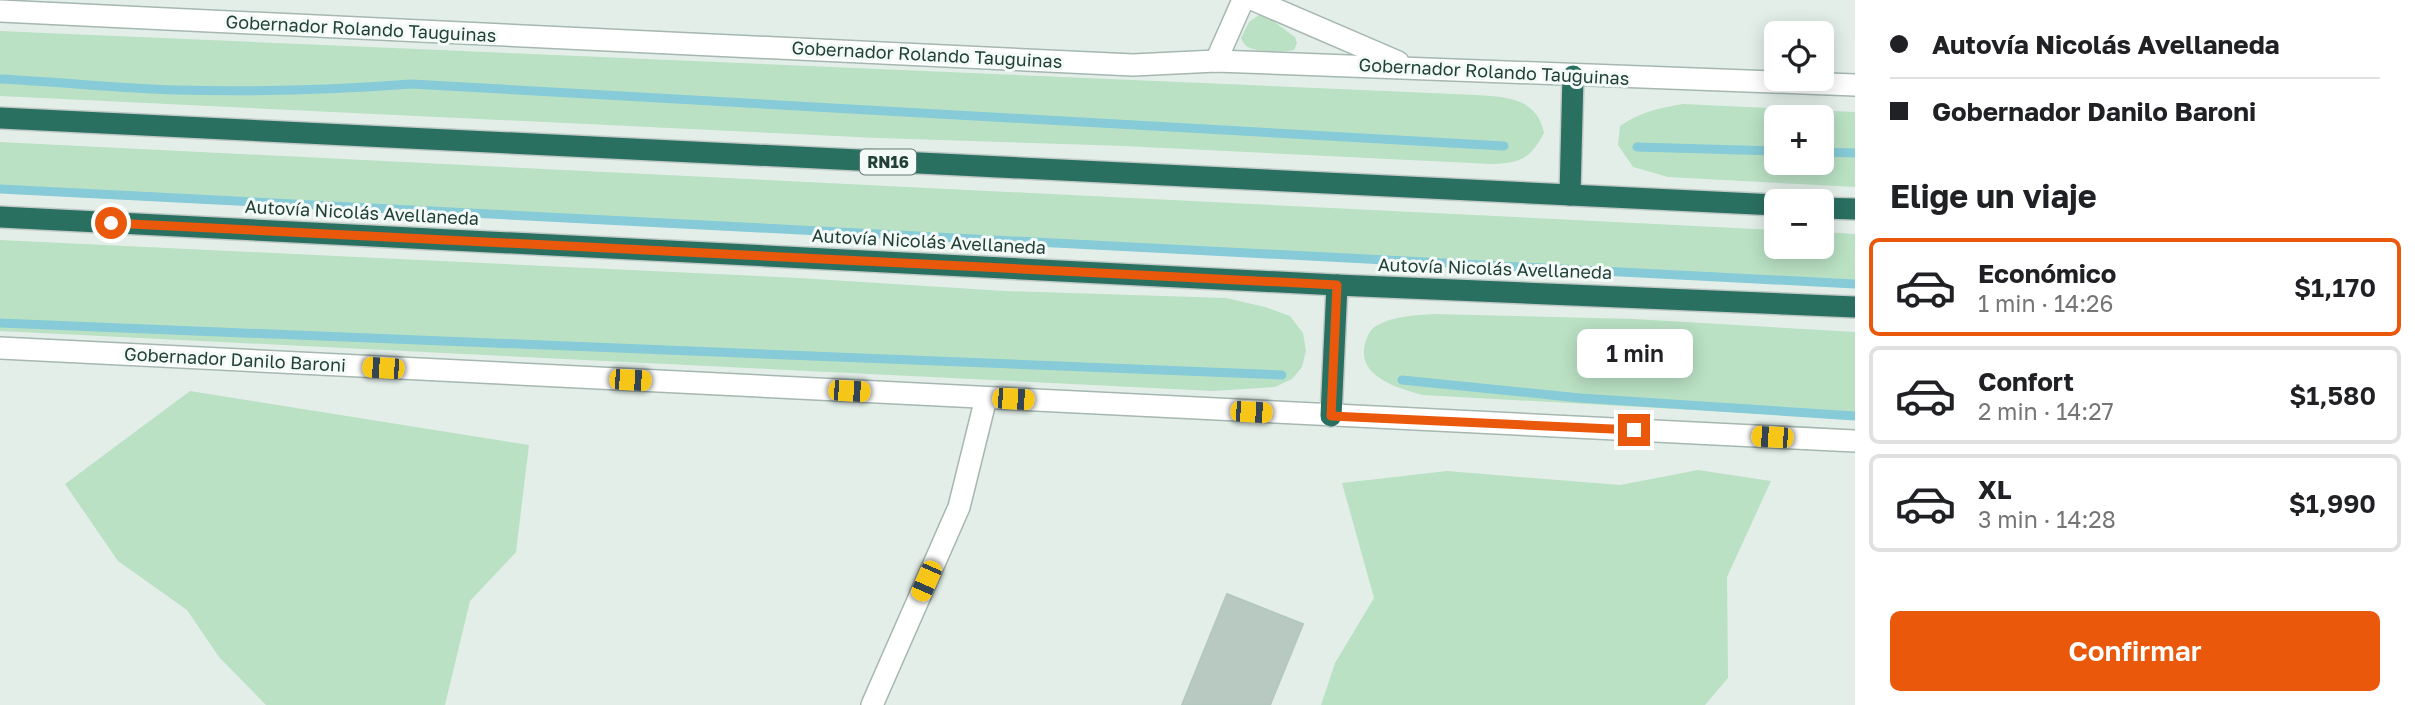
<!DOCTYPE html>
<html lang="es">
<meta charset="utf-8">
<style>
:root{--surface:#fff;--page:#f6f6f6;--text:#202124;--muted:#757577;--line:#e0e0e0;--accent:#ea580c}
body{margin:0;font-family:"Golos Text",sans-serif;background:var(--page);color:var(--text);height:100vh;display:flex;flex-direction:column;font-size:26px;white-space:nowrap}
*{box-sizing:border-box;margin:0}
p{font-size:23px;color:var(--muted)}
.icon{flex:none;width:38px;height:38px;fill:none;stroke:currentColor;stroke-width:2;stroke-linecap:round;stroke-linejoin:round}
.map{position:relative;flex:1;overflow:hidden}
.sheet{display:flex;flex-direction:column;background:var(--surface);width:560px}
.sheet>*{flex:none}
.guide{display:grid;align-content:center;height:154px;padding:0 35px;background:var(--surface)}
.tools{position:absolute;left:1764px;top:21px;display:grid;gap:14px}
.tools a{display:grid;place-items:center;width:70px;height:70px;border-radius:10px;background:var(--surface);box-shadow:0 4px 18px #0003;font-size:35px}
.end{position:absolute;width:32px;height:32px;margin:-16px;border:9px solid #ea580c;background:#fff;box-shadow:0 0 0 4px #fff}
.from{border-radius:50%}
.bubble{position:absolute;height:49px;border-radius:10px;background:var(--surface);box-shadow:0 4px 18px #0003;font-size:23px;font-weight:600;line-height:49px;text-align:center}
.car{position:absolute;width:21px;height:42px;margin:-21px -10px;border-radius:9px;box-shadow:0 0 5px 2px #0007;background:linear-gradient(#f5c518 24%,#345 0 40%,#f5c518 0 76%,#345 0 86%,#f5c518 0)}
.guide b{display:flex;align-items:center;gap:24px;height:66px;font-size:26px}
.guide b+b{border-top:2px solid var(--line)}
.guide i{width:18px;height:18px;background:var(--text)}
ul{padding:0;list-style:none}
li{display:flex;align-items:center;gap:21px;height:98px;margin:0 14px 10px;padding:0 21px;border:4px solid var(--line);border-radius:10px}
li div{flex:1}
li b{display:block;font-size:26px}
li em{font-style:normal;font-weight:600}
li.selected{border-color:var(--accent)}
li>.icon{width:63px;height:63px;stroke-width:1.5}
h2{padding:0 35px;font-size:32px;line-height:84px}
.primary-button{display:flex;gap:14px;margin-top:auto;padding:14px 35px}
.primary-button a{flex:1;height:80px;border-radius:10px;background:var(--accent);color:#fff;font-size:28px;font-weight:600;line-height:80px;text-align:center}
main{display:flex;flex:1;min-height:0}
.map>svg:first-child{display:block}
</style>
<main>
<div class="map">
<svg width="1855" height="705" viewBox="0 0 1855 705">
<rect width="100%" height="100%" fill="#e3eee9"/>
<g fill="#bae1c4" fill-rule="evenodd">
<path d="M1259,15H1265L1295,37L1297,43L1294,50C1285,52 1256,52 1248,47C1244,45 1243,42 1241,38L1249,22Z"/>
<path d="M0,31L1477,95C1507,97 1537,98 1544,133C1530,159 1521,163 1492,164L1124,146L878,138L0,96Z"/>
<path d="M1683,104L1855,112V187L1668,177L1633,167L1618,145L1620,126C1640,112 1659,108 1683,104ZM1776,117H1822V163H1776Z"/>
<polygon points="0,142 1776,230 1776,247 1822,247 1822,232 1855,234 1855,287 0,193"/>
<polygon points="0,240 799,278 1005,291 1226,298 1265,307 1290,316 1303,333 1306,351 1302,367 1292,379 1275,387 1213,391 0,331"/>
<path d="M1435,314L1634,319L1855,332V419L1423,395C1400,389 1356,377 1365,344C1367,337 1370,329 1376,326C1392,316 1417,315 1435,314Z"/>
<polygon points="190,391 529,445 516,552 470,601 445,705 266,705 219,657 187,610 118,561 65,484"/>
<polygon points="1698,470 1771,481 1727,577 1728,678 1705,705 1321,705 1335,663 1374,598 1342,483 1447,471 1620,485"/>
</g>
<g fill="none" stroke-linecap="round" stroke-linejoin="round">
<g stroke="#86cbd7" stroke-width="9">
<path d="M0,79C59,82 117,88 176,90C255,92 333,90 411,84L1504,146"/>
<polyline points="1637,147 1776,151"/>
<polyline points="1822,152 1855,153"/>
<polyline points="0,189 1855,284"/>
<polyline points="0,323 1282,375"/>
<polyline points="1402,380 1580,398 1855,416"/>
</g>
</g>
<polygon fill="#b8c9c2" stroke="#b4c8c0" stroke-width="2" points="1227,594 1303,624 1270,705 1182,705"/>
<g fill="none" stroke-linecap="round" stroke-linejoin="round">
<defs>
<g id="minor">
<polyline points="1254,0 1398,62"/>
<polyline points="0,11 1133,65 1216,61 1855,85"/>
<polyline points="1216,61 1243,0"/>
<polyline points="0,348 1855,441"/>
<polyline points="872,705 959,507 986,398"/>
</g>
<g id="highway">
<polyline points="0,118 1776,205"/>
<polyline points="1570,195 1573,76"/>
<polyline points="1822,208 1855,209"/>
<polyline points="0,217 1337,285 1855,307"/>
<polyline points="1331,416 1337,285"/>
</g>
</defs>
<use href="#minor" stroke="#a5b7b0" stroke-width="24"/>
<use href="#highway" stroke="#c1cac7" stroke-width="24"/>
<use href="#minor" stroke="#fff" stroke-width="21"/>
<use href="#highway" stroke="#2a7060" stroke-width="21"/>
</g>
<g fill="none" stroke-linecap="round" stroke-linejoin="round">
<polyline stroke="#ea580c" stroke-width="9" points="111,223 1337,285 1331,416 1634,430"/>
</g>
<g text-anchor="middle" stroke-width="6" stroke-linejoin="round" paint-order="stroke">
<rect fill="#f4faf7" stroke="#607871" stroke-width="2" x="860" y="149.5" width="56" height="25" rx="5"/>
<g font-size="16" font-weight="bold" fill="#214138">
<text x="888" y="168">RN16</text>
</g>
<g font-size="18" fill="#214138" stroke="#f4faf7">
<text transform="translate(361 29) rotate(3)" y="6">Gobernador Rolando Tauguinas</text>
<text transform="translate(927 55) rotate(3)" y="6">Gobernador Rolando Tauguinas</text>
<text transform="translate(1494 72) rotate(3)" y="6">Gobernador Rolando Tauguinas</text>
<text transform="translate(362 213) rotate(3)" y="6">Autovía Nicolás Avellaneda</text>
<text transform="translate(929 242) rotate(3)" y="6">Autovía Nicolás Avellaneda</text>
<text transform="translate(1495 269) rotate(2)" y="6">Autovía Nicolás Avellaneda</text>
<text transform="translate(235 360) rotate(3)" y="6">Gobernador Danilo Baroni</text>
</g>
</g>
</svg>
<div class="tools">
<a><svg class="icon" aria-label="locate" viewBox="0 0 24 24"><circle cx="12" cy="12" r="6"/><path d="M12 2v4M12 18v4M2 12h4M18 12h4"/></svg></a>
<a>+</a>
<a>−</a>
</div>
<i class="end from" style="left:111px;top:223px"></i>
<i class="end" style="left:1634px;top:430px"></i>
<div class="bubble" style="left:1577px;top:329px;width:116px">1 min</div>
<i class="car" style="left:383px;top:368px;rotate:273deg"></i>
<i class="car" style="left:630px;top:380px;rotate:93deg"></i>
<i class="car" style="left:849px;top:391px;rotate:93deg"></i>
<i class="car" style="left:1013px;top:399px;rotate:93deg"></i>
<i class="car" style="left:1251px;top:412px;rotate:93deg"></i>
<i class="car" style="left:1772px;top:437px;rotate:273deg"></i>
<i class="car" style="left:926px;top:581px;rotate:204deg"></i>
</div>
<section class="sheet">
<div class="guide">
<b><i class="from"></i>Autovía Nicolás Avellaneda</b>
<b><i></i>Gobernador Danilo Baroni</b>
</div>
<h2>Elige un viaje</h2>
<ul>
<li class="selected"><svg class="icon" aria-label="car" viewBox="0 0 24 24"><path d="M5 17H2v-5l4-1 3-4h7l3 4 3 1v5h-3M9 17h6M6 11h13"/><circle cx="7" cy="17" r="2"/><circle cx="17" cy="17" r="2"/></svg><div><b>Económico</b><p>1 min · 14:26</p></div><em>$1,170</em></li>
<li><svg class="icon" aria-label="car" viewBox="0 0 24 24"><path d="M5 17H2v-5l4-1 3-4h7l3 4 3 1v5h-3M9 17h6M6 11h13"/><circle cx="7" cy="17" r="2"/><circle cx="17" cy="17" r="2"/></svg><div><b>Confort</b><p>2 min · 14:27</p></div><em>$1,580</em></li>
<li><svg class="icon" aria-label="car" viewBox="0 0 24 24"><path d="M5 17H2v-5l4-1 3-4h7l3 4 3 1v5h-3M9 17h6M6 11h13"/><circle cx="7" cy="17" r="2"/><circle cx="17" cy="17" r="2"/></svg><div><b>XL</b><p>3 min · 14:28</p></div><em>$1,990</em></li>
</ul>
<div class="primary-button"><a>Confirmar</a></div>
</section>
</main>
